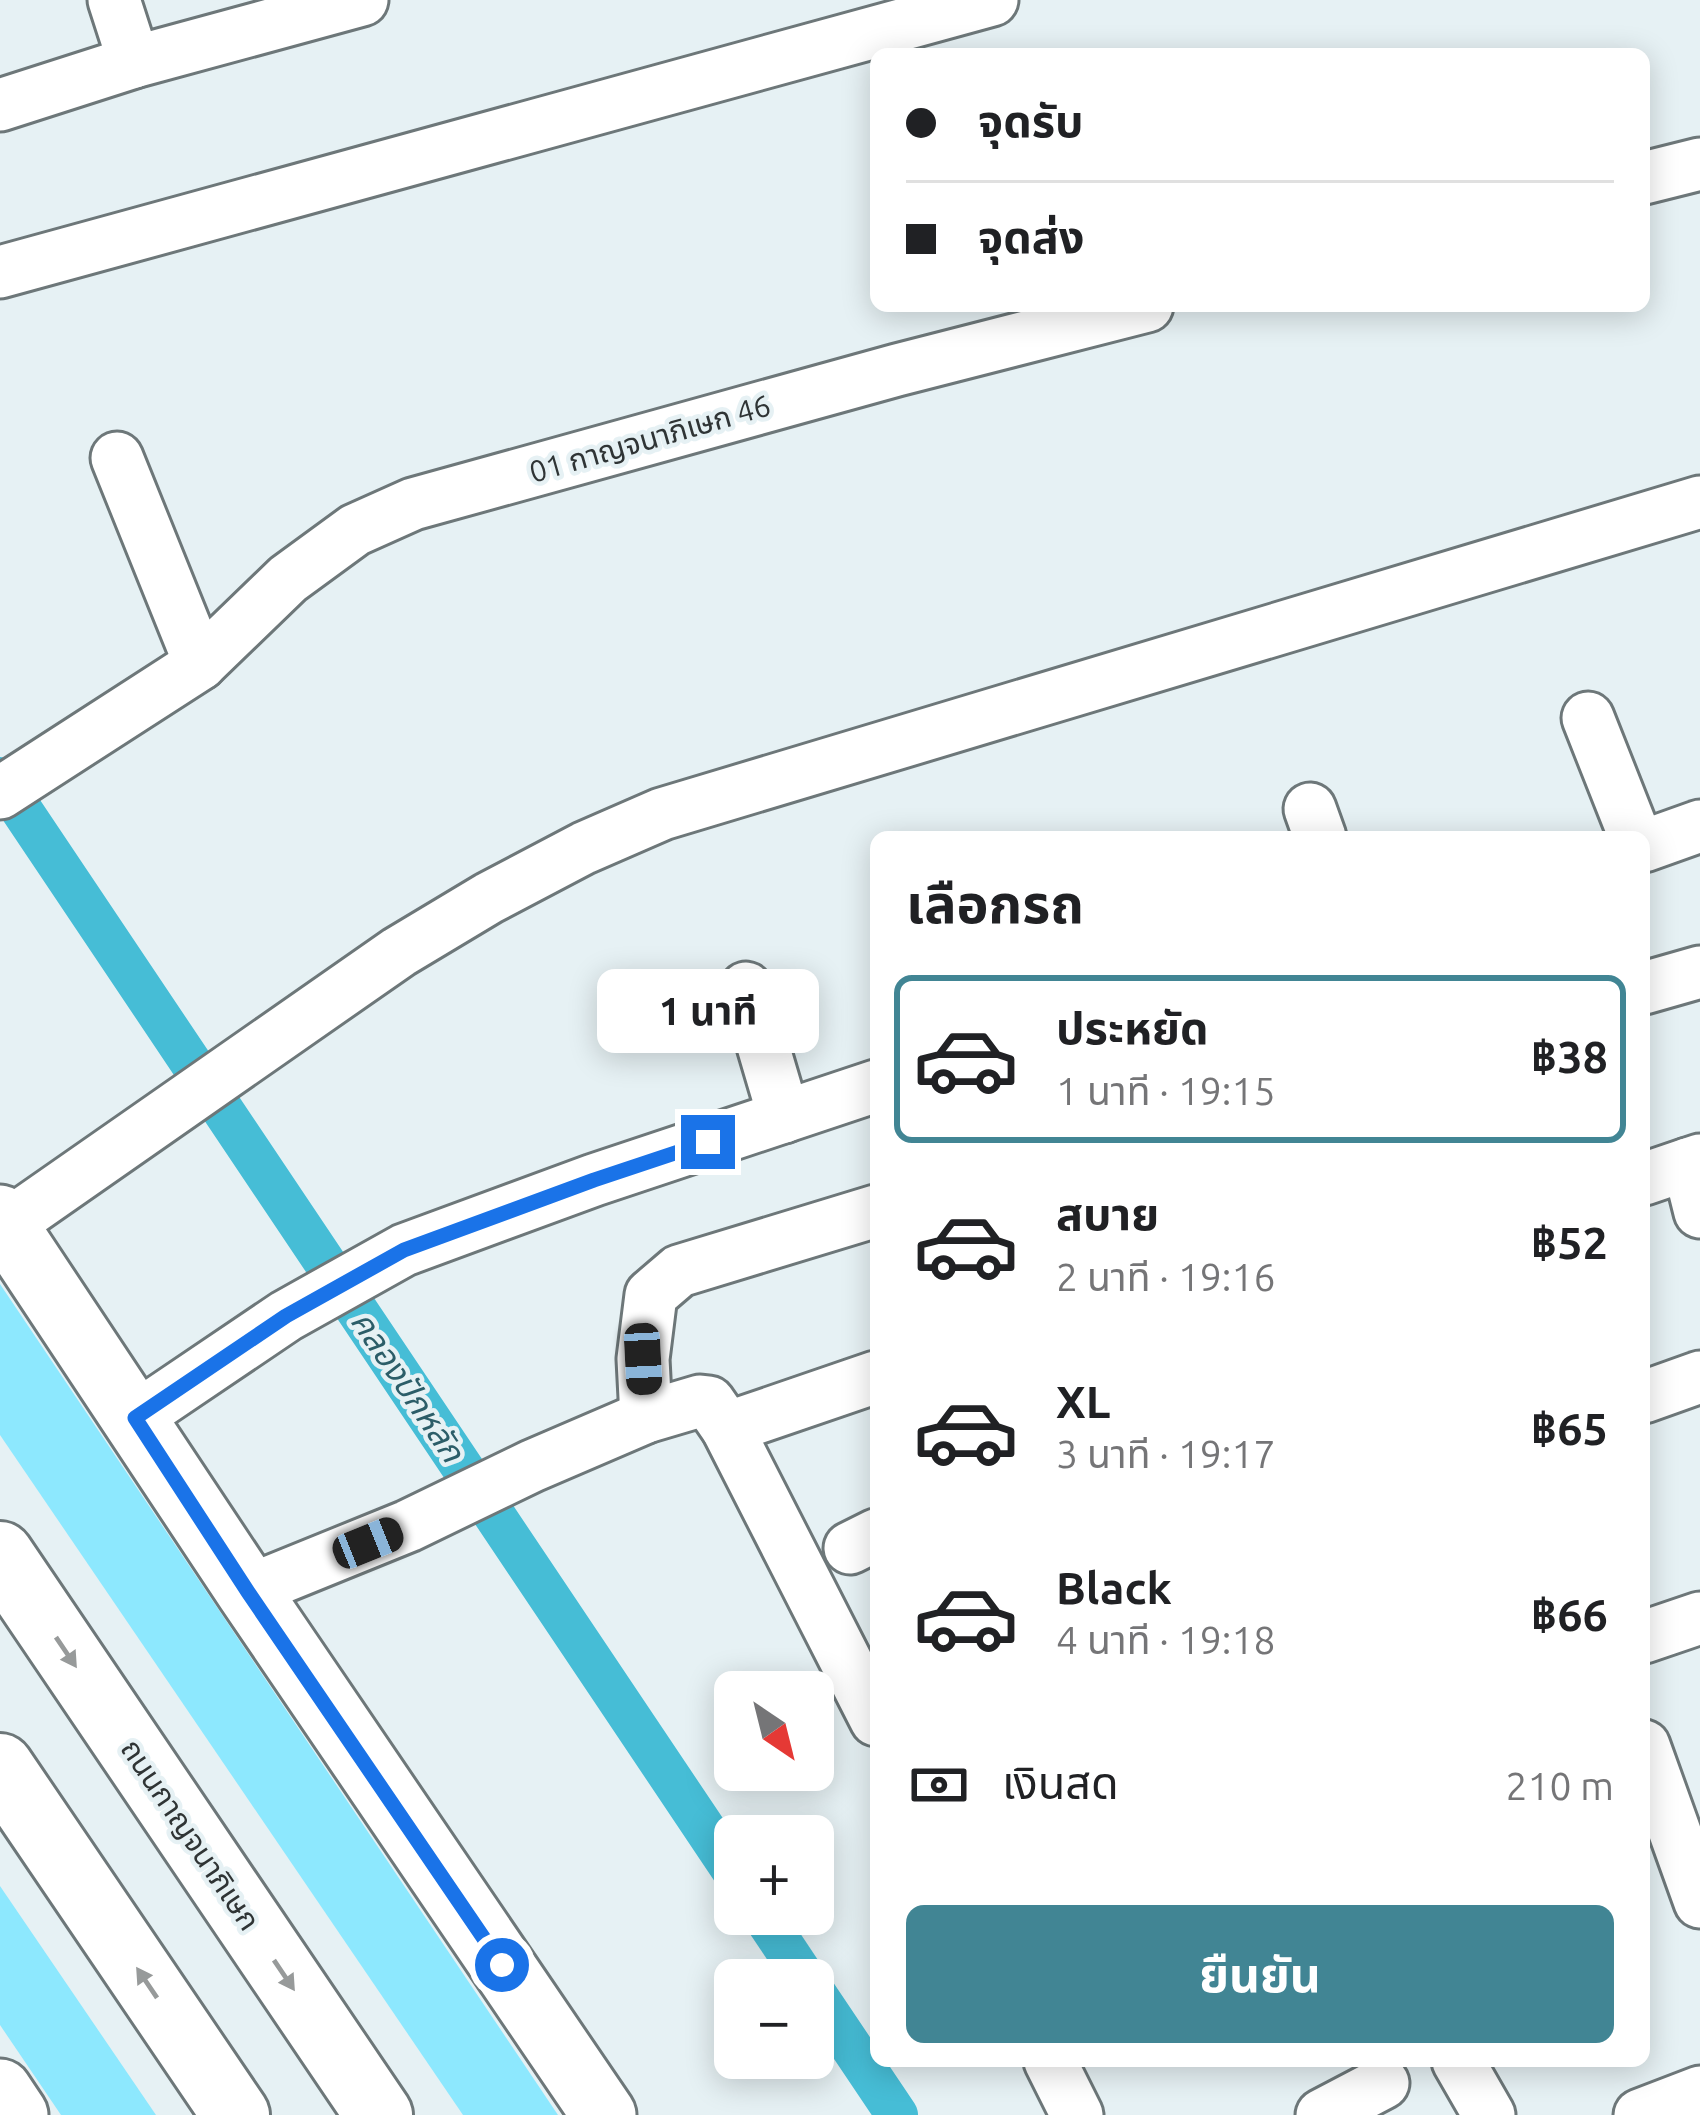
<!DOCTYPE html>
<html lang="th">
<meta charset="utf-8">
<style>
:root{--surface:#fff;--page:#f6f6f6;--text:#202124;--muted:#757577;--line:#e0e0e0;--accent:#418594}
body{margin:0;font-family:Ubuntu,"Noto Sans Thai",sans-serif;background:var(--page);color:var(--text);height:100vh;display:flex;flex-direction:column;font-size:45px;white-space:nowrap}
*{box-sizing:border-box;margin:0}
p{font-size:39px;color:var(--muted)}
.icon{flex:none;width:66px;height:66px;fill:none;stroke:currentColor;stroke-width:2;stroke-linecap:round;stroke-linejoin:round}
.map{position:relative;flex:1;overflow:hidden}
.details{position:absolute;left:870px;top:831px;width:780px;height:1236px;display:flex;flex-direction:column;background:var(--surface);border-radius:18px;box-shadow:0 6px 30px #0003}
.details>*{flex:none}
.top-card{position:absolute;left:870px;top:48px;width:780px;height:264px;border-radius:18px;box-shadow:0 6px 30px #0003;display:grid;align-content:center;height:264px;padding:0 36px;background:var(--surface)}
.needle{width:78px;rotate:145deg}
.buttons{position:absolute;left:714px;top:1671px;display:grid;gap:24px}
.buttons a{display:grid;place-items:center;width:120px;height:120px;border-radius:18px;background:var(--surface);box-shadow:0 6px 30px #0003;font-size:60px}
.end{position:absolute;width:54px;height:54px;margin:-27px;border:15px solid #1a73e8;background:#fff;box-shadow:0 0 0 6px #fff}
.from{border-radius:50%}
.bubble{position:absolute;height:84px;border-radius:18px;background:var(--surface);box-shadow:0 6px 30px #0003;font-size:39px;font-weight:700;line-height:84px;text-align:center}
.car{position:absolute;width:36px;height:72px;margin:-36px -18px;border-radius:15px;box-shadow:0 0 9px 3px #0007;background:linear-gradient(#222 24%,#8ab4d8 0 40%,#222 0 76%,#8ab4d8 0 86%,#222 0)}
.top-card b{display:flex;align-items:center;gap:42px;height:114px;font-size:45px}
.top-card b+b{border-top:3px solid var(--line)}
.top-card i{width:30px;height:30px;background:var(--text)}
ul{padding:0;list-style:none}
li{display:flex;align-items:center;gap:36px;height:168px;margin:0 24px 18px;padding:0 12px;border:6px solid transparent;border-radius:18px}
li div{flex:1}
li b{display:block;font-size:45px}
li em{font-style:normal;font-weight:700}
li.on{border-color:var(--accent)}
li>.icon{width:108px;height:108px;stroke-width:1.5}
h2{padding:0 36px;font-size:54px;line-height:144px}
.pay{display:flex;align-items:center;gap:30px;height:132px;padding:0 36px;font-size:45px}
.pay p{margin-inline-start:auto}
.primary-button{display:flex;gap:24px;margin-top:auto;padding:24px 36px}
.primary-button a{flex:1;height:138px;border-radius:18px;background:var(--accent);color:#fff;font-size:48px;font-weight:700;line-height:138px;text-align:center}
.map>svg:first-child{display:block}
</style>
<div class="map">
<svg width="1700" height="2115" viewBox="0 0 1700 2115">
<rect width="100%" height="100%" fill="#e6f1f4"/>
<g fill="#8de8fe">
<polygon points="0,1284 558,2115 463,2115 0,1435"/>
<polygon points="0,1886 156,2115 61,2115 0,2025"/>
</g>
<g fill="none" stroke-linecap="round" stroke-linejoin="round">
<g stroke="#46bdd6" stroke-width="42">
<polyline points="0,778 735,1874"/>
<polyline points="762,1914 806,1980"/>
<polyline points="813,1990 897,2115"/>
</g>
<defs>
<g id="minor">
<polyline points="114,0 134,62"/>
<polyline points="0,105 134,62 362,0"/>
<polyline points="1644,178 1700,164"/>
<polyline points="0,272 992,0"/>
<polyline points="200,664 288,579 355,530 413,504 897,370 1147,306"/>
<polyline points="1588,718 1635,837"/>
<polyline points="0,793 200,664 117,458"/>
<polyline points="1310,809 1320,837"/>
<polyline points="1644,846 1700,826"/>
<polyline points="746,988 784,1117"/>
<polyline points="1644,988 1700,972"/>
<polyline points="1700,1160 1688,1164 1700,1212"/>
<polyline points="1644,1179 1688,1164"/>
<polyline points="6,1226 399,952 489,898 584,848 662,814 1700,502"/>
<polyline points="1644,1397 1700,1377"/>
<polyline points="646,1417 643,1359 651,1295 679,1271 876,1211"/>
<polyline points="135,1418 286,1316 404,1250 594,1180 876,1086"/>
<polyline points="727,1428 876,1377"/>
<polyline points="850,1548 876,1535"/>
<polyline points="248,1591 408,1526 532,1466 646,1417 700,1401 709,1402 727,1428 876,1720"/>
<polyline points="1644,1637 1700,1618"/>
<polyline points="1644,1746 1700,1902"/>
<polyline points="1050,2061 1077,2115"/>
<polyline points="1458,2061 1489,2115"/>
<polyline points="1322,2115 1383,2083"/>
<polyline points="1640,2115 1700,2092"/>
</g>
<g id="major">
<polyline points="0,1217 248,1591 604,2115"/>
<polyline points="0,2091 16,2115"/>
</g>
<g id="highway">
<polyline points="0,1555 379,2115"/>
<polyline points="0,1767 236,2115"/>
</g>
</defs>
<use href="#minor" stroke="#6d7779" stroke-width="57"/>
<use href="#major" stroke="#6d7779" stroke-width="69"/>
<use href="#highway" stroke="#6d7779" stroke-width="72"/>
<use href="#minor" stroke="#fff" stroke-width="51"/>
<use href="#major" stroke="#fff" stroke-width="63"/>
<use href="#highway" stroke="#fff" stroke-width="66"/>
</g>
<defs><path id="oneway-solid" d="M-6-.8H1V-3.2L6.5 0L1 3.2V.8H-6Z" transform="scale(3)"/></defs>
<g fill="#979a9a">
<use href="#oneway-solid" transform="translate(66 1652) rotate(56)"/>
<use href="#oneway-solid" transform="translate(284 1975) rotate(56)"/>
<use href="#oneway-solid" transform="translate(147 1983) rotate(-124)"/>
</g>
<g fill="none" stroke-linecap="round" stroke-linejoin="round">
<polyline stroke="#1a73e8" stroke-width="15" points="502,1965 248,1592 135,1418 286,1316 404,1250 594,1180 708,1142"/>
</g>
<g text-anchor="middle" stroke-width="9" stroke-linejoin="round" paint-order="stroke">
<g font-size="30" fill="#2f3435" stroke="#e6f1f4">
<text transform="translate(650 439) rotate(-16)" y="10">01 กาญจนาภิเษก 46</text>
<text transform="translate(190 1835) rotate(56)" y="10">ถนนกาญจนาภิเษก</text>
</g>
<g font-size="33" font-style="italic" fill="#2c5d68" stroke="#e6f1f4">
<text transform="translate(408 1386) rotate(56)" y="12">คลองปักหลัก</text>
</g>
</g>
</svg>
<div class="buttons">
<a><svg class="needle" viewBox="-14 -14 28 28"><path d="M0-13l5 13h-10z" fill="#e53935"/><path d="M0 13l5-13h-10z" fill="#757577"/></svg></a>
<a>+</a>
<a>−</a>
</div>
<i class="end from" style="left:502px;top:1965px"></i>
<i class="end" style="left:708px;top:1142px"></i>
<div class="bubble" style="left:597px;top:969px;width:222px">1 นาที</div>
<i class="car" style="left:643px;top:1359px;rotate:177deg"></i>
<i class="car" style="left:368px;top:1543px;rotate:68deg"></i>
<div class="top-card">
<b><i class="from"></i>จุดรับ</b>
<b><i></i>จุดส่ง</b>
</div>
<section class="details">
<h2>เลือกรถ</h2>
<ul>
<li class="on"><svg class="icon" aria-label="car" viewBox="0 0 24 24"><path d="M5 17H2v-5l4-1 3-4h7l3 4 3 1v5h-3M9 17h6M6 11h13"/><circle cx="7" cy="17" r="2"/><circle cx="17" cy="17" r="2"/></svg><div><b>ประหยัด</b><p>1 นาที · 19:15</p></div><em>฿38</em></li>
<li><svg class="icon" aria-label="car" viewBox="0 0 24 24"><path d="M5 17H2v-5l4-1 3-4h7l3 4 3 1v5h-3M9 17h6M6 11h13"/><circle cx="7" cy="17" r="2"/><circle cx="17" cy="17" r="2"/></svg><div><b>สบาย</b><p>2 นาที · 19:16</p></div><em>฿52</em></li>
<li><svg class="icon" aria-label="car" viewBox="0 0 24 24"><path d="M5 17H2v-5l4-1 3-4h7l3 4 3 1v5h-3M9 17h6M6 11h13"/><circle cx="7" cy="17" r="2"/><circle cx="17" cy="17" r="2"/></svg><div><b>XL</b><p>3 นาที · 19:17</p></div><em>฿65</em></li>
<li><svg class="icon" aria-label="car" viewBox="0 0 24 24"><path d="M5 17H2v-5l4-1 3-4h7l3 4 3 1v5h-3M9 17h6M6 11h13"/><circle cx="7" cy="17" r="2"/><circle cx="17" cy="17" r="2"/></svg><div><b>Black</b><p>4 นาที · 19:18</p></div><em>฿66</em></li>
</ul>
<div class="pay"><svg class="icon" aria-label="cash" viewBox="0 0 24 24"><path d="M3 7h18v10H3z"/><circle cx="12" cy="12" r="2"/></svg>เงินสด<p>210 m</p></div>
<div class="primary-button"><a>ยืนยัน</a></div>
</section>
</div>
